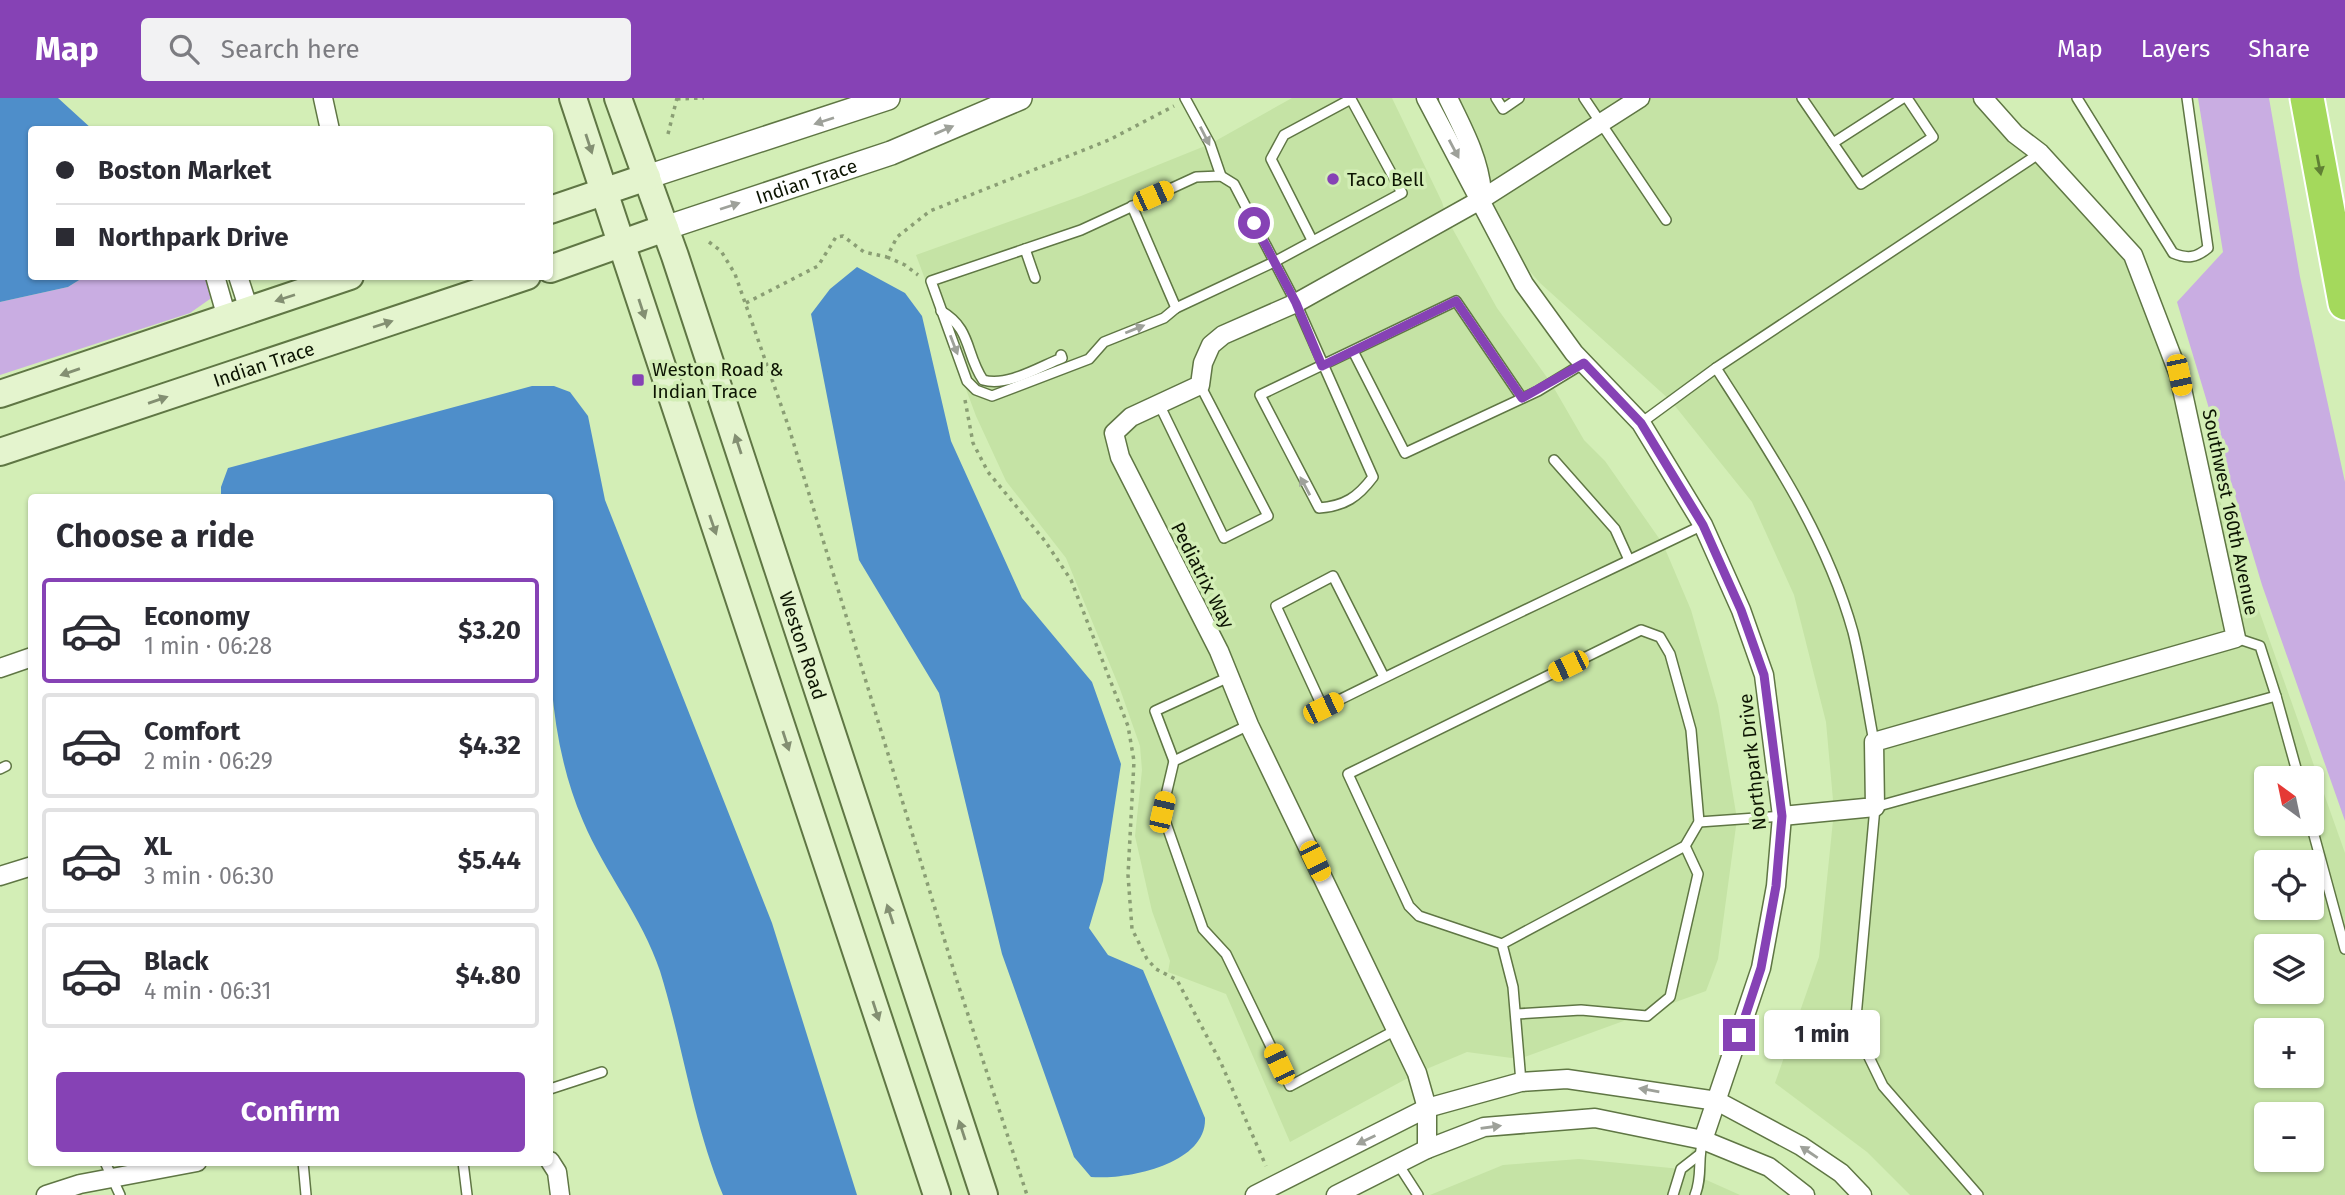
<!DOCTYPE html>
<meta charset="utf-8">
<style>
:root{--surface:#fff;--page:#f2f2f3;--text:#2b2b33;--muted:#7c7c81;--line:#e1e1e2;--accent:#8642b5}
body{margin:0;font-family:"Fira Sans",sans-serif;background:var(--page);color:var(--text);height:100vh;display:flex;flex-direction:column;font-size:26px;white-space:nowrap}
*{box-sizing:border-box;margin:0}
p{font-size:23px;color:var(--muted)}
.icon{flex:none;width:38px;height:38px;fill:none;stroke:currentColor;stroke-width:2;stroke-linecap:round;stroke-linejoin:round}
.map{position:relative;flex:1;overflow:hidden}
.panel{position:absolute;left:28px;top:396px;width:525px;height:672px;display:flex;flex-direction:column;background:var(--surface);border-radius:7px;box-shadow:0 2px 5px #0004}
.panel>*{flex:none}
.hud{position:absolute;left:28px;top:28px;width:525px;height:154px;border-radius:7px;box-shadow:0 2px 5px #0004;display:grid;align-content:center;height:154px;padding:0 28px;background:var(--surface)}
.needle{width:46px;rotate:327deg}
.buttons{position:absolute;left:2254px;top:668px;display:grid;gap:14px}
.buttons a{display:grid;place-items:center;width:70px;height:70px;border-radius:7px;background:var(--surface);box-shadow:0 2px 5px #0004;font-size:35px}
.end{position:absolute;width:32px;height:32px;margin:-16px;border:9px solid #8642b5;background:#fff;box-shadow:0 0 0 4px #fff}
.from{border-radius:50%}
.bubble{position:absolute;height:49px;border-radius:7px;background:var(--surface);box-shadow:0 2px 5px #0004;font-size:23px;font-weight:700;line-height:49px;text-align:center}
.car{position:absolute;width:21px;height:42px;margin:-21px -10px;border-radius:9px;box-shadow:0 0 5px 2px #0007;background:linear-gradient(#f5c518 24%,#345 0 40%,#f5c518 0 76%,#345 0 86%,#f5c518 0)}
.hud b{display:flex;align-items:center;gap:24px;height:66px;font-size:26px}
.hud b+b{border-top:2px solid var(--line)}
.hud i{width:18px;height:18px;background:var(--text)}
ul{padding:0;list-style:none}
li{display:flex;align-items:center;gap:21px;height:105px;margin:0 14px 10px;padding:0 14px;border:4px solid var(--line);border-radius:7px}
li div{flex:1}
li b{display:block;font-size:26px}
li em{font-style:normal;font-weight:700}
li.active{border-color:var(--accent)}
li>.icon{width:63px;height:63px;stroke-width:1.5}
h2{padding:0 28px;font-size:32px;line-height:84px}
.action{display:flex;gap:14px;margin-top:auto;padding:14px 28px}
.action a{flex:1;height:80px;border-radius:7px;background:var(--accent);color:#fff;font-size:28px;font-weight:700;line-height:80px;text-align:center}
header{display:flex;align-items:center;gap:42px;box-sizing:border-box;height:98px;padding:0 35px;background:var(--accent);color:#fff}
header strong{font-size:33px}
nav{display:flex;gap:38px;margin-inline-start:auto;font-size:24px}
.search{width:490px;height:63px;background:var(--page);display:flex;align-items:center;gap:18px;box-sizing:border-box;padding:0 24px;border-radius:7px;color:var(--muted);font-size:26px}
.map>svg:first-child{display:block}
</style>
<header>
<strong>Map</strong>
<div class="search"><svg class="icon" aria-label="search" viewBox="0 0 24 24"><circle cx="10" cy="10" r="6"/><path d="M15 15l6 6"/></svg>Search here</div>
<nav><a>Map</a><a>Layers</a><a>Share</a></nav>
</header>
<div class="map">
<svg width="2345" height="1097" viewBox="0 0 2345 1097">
<rect width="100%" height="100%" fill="#d3eeb6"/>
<g fill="#c5e3a5" fill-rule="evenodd">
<polygon points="1292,0 1392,0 1442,104 1447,121 1497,210 1551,285 1584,342 1605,363 1663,446 1691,512 1718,607 1737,721 1718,861 1706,893 1519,961 1467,954 1417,975 1290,1044 1226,896 1168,874 1170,863 1152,813 1135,738 1142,672 1140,648 1120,591 1066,460 1006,383 976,318 916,157 1081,98 1210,46"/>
<path d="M1448,0H1983L2133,157L2345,755V1097H1910L1867,1054L1775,985L1819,859L1834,713L1826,624L1794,497L1752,404L1671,303L1540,185L1502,141ZM2266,681H2312V726H2266ZM2266,765H2312V810H2266ZM2266,849H2312V894H2266ZM2266,933H2312V978H2266ZM2266,1017H2312V1062H2266Z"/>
<polygon points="1699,1041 1702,1080 1740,1097 1430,1097 1503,1067 1579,1061 1681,1071"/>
</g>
<g fill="#c9ade2">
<polygon points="2198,0 2269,0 2300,179 2345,384 2345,723 2262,487 2177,204 2223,154"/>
<polygon points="215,178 210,201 190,215 0,277 0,204 68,189 84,179"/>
</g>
<g fill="#4e8eca">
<polygon points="0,0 58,0 92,31 32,32 32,178 84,179 68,189 0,204"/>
<path d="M857,169L905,195L922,218L951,343L1022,500L1092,584L1121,666L1103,783L1089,830L1108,857L1143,872L1205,1020C1207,1066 1127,1082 1091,1079L1074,1059L1002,856L939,595L859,462L811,216L830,191Z"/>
<path d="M532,288H554L570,294L588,318L605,402L772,825L857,1097H723C693,1025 683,947 660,873C642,819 605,775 583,723C539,621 550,507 550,399H221V389L228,370Z"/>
</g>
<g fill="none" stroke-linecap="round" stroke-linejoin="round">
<defs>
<g id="service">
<polyline points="1185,0 1210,46 1221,78"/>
<polyline points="1496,0 1503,11 1519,0"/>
<polyline points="1584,0 1666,122"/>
<polyline points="1802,0 1861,86 1933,39 1907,0"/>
<path d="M2077,0L2173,155C2187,161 2196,160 2208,150L2187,0"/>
<polyline points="1833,45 1903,0"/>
<polyline points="1132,108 1176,210 1274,164 1402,95 1351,1 1284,37 1271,61 1312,142"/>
<polyline points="1025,151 1035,180"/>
<path d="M1176,210L1164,220L1104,244L1089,261L992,298L976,292L967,283L931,183L1081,132L1196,79L1221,78L1234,86L1296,205L1373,379C1358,399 1345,408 1319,410L1260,297L1456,203L1522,300"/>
<path d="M941,213C972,231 965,255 983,282C1008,289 1039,269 1062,260L1061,257"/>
<polyline points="1353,253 1405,355 1538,293 1584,265"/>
<path d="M1716,270C1770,354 1826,437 1853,534C1862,570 1867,608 1874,644"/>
<polyline points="1159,306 1224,440 1268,418 1200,287"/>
<polyline points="1641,325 1716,270 2040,55"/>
<polyline points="1554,362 1615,431 1629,462"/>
<path d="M1384,579L1333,478L1276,508L1323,610C1449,547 1576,488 1703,427"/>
<polyline points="2276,598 2299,681"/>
<polyline points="1249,627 1174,663 1162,714 1203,831 1226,856 1290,988 1396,932"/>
<polyline points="1174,663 1155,613 1229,579"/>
<polyline points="0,671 6,668"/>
<polyline points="1699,724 1782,718"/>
<polyline points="2311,726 2345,851"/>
<polyline points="1502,846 1685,748 1699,724 1691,632 1670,556 1660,539 1641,532 1348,676 1409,808 1419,818 1502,846 1513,889 1521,984"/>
<polyline points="1516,916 1581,912 1647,918 1670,899 1698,776 1685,748"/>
<polyline points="550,991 602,974"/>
<polyline points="105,1064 120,1097"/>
<polyline points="303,1064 306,1097"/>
<polyline points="463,1064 467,1097"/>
<polyline points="1398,1066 1418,1097"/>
<polyline points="1673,1097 1681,1071 1699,1057"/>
<path d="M1695,1097C1703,1078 1697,1061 1703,1042"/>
<polyline points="1978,1097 1883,988 1867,955 1856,919 1875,709 2276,598 2260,548 2236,540"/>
</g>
<g id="minor">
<polyline points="323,0 330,32"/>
<polyline points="1426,0 1524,186 1574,255 1641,325 1703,427 1741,512 1764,577 1782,718 1776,788 1761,870 1703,1042"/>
<path d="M1448,0C1463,31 1479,60 1482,94"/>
<polyline points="215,178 227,220"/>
<polyline points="238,178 249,212"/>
<polyline points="0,570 32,559"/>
<polyline points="1782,718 1875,709 1874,644 2236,540 2179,277 2133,157 2040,55 2015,36 1983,0"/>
<polyline points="0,778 32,768"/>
<polyline points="1427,1051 1427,1010 1417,975 1249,627 1219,553 1120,359 1114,335 1131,319 1200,287 1203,265 1211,247 1223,237 1296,205 1482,101 1640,0"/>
<polyline points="550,1063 557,1074 560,1097"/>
<polyline points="46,1097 80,1086 197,1064"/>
<polyline points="1255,1097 1427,1010 1521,984 1567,981 1717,1003 1801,1048 1841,1075 1862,1097"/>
<polyline points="1336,1097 1427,1051 1484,1029 1595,1020 1703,1042 1769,1069 1805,1097"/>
</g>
<g id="tertiary">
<polyline points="647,79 888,0"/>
<path id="s1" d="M665,130L891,55L1020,0"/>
</g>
<g id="secondary">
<polyline points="573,0 937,1097"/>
<path id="s2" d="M618,0L675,158L984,1097"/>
<polyline points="550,112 647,79"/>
<polyline points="550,171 665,130"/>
<polyline points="0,296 350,178"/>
<path id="s3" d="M0,354L527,178"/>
</g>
<polyline id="motorway" points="2307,0 2345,205"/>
</defs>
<use href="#service" stroke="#5f7644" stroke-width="12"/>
<use href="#minor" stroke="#5f7644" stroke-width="21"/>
<use href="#tertiary" stroke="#5f7644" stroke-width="26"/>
<use href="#secondary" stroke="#5f7644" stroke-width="30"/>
<use href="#motorway" stroke="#fff" stroke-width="37"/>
<g stroke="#8a9e74" stroke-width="3.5" stroke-dasharray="3.5 5" stroke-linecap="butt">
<polyline points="677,1 704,0"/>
<polyline points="668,36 677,0"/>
<polyline points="709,144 721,153 735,176 789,330 957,883 1027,1097"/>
<polyline points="887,159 905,167 918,177"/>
<polyline points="746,205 818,168 836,139 843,138 864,154 887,159 897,139 930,113 1109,42 1174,8"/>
<polyline points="965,302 973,345 988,374 1045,443 1071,482 1128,628 1134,663 1128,777 1132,831 1147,861 1156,871 1177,882 1221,965 1266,1068"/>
</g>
<use href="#service" stroke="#fff" stroke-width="9"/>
<use href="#minor" stroke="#fff" stroke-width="18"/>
<use href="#tertiary" stroke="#fff" stroke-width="23"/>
<use href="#secondary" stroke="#e4f4ce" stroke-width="26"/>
<use href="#motorway" stroke="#a4d95c" stroke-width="33"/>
</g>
<defs><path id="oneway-solid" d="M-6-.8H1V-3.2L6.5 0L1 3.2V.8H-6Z" transform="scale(1.75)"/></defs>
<g fill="#9ea19a">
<use href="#oneway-solid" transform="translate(824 23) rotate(162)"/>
<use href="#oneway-solid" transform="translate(944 32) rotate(-23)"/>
<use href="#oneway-solid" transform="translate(1205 38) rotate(63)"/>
<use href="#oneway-solid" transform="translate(1454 51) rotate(62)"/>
<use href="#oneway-solid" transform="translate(730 108) rotate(-18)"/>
<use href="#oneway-solid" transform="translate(1135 231) rotate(-22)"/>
<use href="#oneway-solid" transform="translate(954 247) rotate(69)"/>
<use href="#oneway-solid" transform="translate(1305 388) rotate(-118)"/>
<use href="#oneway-solid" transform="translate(1649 992) rotate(-170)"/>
<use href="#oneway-solid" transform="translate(1491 1029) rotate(-8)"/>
<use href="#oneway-solid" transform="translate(1366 1042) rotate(154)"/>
<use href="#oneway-solid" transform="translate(1809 1054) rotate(-146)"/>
</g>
<g fill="#838f72">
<use href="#oneway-solid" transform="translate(589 46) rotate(72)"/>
<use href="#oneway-solid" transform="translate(285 200) rotate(162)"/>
<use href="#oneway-solid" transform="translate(642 211) rotate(72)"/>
<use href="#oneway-solid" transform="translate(383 226) rotate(-18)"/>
<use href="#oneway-solid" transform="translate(70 274) rotate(161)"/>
<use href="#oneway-solid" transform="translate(158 302) rotate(-19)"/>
<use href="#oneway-solid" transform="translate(738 346) rotate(-108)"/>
<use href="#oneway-solid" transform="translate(713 427) rotate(71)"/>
<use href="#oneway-solid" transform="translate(786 643) rotate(72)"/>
<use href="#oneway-solid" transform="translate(890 816) rotate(-108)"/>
<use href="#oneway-solid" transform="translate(876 913) rotate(72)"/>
<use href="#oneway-solid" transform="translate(962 1032) rotate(-108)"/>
</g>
<use fill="#608034" href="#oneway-solid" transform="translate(2319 67) rotate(79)"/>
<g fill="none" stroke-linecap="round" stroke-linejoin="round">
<polyline stroke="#8642b5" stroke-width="9" points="1254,125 1296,205 1322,268 1456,203 1522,300 1584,265 1641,325 1703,427 1741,512 1764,577 1782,718 1776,788 1761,870 1739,937"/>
</g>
<g fill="#8642b5" stroke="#d3eeb6" stroke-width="2.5">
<circle cx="1333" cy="81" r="7"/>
<rect x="631" y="275" width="14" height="14" rx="3.5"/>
</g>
<g text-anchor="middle" stroke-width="7" stroke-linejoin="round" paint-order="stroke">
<g font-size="19" fill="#0c1402" stroke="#d3eeb6" text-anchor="start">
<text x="1347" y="88">Taco Bell</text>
<text x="652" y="278">Weston Road &amp;<tspan x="652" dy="22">Indian Trace</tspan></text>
</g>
<g font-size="19" fill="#0c1402" stroke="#d3eeb6">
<text dy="7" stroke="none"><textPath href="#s1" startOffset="149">Indian Trace</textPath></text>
<text dy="7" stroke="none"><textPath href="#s3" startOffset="278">Indian Trace</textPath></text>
<text transform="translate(2231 414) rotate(78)" y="7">Southwest 160th Avenue</text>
<text transform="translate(1203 477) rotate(63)" y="7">Pediatrix Way</text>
<text dy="7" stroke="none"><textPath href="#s2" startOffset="578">Weston Road</textPath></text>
<text transform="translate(1752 664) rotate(-96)" y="7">Northpark Drive</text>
</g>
</g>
</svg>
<div class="buttons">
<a><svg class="needle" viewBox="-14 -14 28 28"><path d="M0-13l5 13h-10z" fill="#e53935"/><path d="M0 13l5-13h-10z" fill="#7c7c81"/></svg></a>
<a><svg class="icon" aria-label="locate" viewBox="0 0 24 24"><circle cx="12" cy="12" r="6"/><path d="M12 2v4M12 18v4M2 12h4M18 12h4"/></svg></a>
<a><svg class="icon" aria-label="layers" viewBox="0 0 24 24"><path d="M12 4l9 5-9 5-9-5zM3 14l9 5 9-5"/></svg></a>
<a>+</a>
<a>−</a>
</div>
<i class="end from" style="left:1254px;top:125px"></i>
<i class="end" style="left:1739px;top:937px"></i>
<div class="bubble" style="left:1764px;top:912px;width:116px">1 min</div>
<i class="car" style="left:1153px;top:98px;rotate:66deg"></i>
<i class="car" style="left:2179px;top:277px;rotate:168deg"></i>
<i class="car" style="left:1568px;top:568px;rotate:244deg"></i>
<i class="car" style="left:1323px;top:610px;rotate:64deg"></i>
<i class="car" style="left:1162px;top:714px;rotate:13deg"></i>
<i class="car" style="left:1315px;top:763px;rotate:154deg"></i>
<i class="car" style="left:1279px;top:966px;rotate:335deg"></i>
<div class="hud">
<b><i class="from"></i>Boston Market</b>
<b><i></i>Northpark Drive</b>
</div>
<section class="panel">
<h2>Choose a ride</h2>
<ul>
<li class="active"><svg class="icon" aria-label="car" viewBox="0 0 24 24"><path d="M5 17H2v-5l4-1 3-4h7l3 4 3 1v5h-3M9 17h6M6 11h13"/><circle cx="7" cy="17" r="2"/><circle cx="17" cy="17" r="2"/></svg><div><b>Economy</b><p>1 min · 06:28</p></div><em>$3.20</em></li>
<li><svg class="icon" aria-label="car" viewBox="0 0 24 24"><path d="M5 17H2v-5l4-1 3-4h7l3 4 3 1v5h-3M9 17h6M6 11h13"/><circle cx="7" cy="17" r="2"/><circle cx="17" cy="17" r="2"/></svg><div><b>Comfort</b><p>2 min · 06:29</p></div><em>$4.32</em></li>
<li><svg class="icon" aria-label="car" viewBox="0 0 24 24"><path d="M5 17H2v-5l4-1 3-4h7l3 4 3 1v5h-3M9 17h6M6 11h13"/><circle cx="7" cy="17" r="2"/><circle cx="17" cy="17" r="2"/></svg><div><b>XL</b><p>3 min · 06:30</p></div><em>$5.44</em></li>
<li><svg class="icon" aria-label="car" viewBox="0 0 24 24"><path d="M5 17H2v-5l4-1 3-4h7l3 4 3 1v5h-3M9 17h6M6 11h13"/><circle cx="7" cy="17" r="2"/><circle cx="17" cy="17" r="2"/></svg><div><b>Black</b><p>4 min · 06:31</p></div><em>$4.80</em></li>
</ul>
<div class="action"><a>Confirm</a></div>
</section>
</div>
